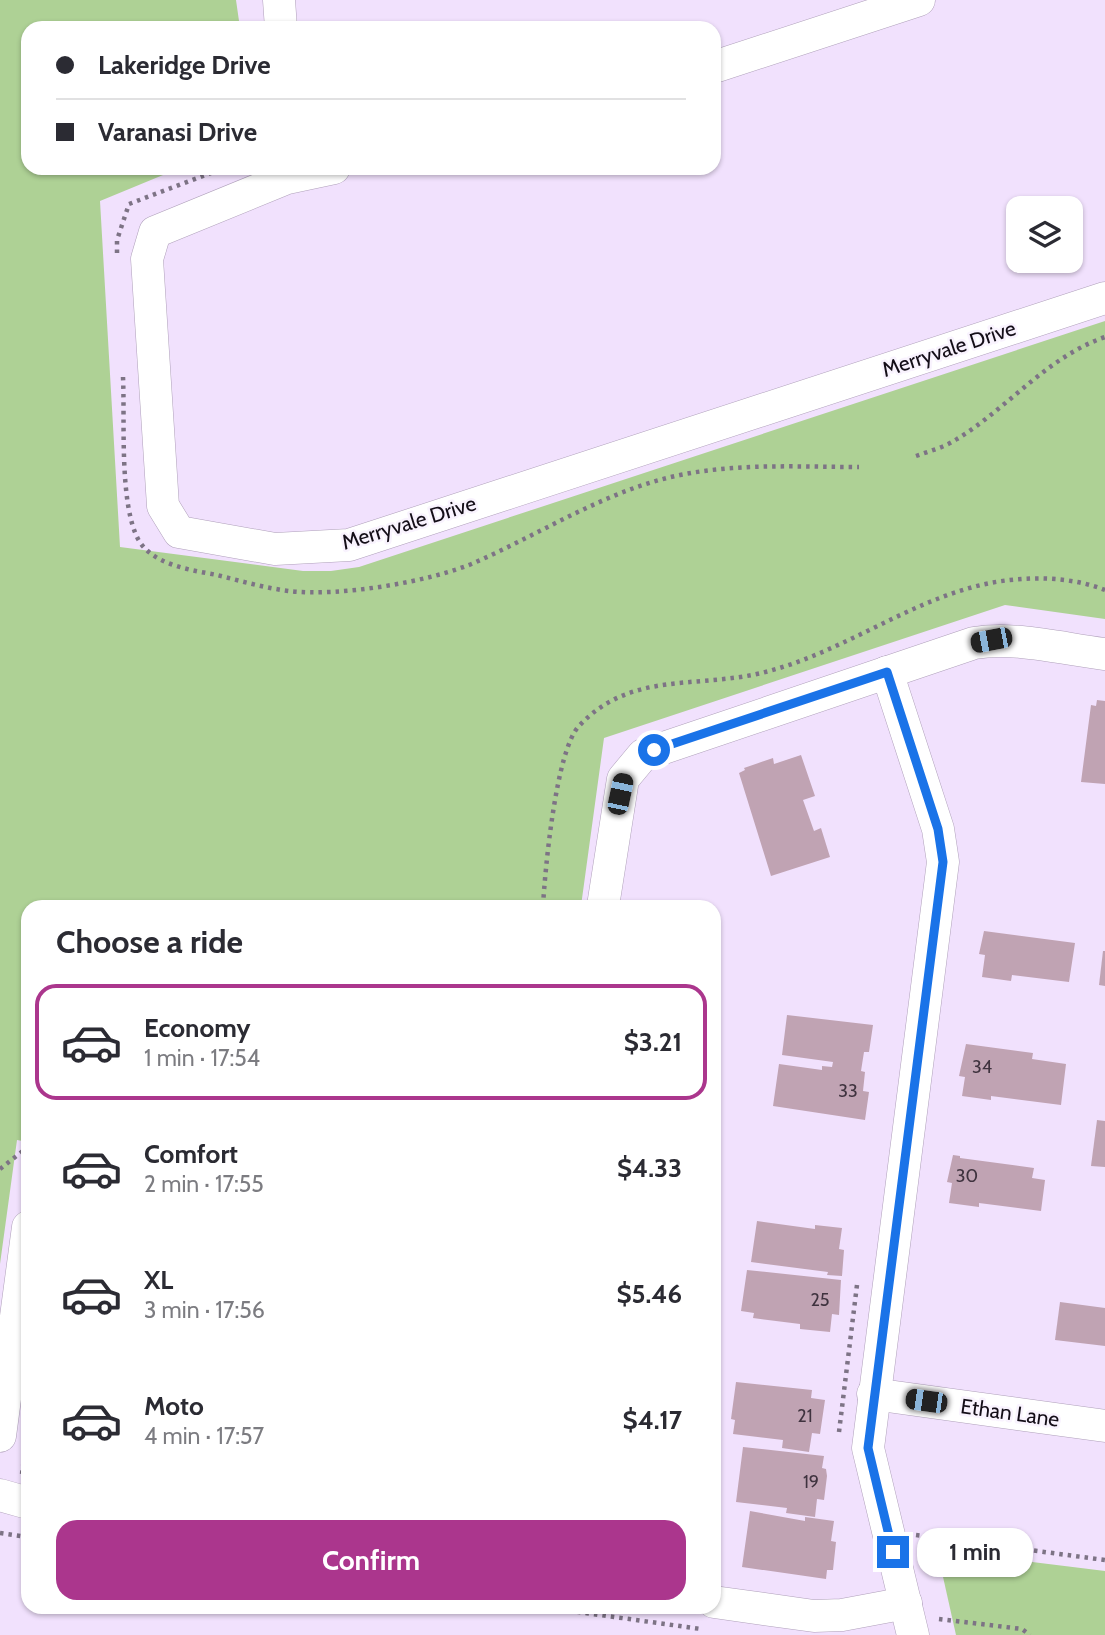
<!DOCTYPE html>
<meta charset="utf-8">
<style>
:root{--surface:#fff;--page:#f2f2f3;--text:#2b2b33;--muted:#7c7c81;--line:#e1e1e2;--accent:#ab368d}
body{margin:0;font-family:Cabin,sans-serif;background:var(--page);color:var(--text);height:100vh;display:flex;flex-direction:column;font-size:26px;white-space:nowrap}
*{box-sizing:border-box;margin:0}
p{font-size:23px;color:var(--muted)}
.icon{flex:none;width:38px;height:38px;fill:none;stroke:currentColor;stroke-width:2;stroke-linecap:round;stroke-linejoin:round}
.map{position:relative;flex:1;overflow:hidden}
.sheet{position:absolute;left:21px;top:900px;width:700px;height:714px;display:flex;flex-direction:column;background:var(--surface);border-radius:21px;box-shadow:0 2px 5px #0004}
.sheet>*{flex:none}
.hud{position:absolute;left:21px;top:21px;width:700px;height:154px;border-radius:21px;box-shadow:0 2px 5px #0004;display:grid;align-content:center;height:154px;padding:0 35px;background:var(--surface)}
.controls{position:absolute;left:1006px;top:196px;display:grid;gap:14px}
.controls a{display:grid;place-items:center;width:77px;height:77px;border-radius:14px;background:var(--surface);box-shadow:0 2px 5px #0004;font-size:35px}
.end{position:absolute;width:32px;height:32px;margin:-16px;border:9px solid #1a73e8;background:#fff;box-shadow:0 0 0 4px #fff}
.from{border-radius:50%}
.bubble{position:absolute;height:49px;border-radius:21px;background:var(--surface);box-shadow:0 2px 5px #0004;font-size:23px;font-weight:800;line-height:49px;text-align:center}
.car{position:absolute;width:21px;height:42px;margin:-21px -10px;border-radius:9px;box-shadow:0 0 5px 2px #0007;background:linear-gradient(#222 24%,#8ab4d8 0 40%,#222 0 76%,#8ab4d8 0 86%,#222 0)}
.hud b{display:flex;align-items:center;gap:24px;height:66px;font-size:26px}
.hud b+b{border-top:2px solid var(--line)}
.hud i{width:18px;height:18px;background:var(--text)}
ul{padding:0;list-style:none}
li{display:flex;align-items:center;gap:21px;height:116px;margin:0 14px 10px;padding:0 21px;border:4px solid transparent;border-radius:21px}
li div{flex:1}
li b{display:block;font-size:26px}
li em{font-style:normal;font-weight:800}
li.active{border-color:var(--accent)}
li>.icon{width:63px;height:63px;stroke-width:1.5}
h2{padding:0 35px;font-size:32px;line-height:84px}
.cta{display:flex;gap:14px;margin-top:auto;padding:14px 35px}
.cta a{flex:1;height:80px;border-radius:21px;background:var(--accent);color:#fff;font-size:28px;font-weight:800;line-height:80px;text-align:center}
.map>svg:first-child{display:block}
</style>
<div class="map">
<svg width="1105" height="1635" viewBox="0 0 1105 1635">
<rect width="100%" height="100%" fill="#f1e1fd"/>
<g fill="#aed195">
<polygon points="0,0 236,0 240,28 28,28 28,168 180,168 100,201 120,547 303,571 331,571 359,567 1105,321 1105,619 1005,605 604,738 581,906 28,906 28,1142 17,1140 0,1264"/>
<polygon points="937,1550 1105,1571 1105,1635 956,1635"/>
</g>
<g fill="#c0a3b3">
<polygon points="1097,700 1105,701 1105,784 1081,782 1091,705 1096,706"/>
<polygon points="801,755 815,796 803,800 814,831 821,828 830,857 771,876 739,773 745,770 744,768 773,758 774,764"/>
<polygon points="984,931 1075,943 1069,982 1012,975 1011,981 982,977 985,955 979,954"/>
<polygon points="1103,951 1105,951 1105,986 1099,985"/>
<polygon points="787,1015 873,1025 869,1052 864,1052 861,1071 865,1072 863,1091 869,1092 865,1120 773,1106 779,1064 822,1070 822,1066 832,1067 833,1062 782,1055"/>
<polygon points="966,1044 1033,1053 1032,1059 1066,1064 1061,1105 991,1096 991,1100 962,1096 965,1077 959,1076"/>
<polygon points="1097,1120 1105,1121 1105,1167 1091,1166"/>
<polygon points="953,1155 960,1156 960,1158 1034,1168 1032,1178 1045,1180 1041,1211 979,1203 979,1207 949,1203 952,1183 947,1182"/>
<polygon points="757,1221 815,1229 815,1225 842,1228 839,1249 844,1250 842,1276 827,1275 828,1272 751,1262"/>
<polygon points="747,1270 841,1280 839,1315 832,1314 830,1332 800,1329 800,1324 753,1318 754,1313 741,1311"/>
<polygon points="1060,1302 1105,1308 1105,1346 1055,1340"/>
<polygon points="736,1382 812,1390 811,1398 825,1400 820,1434 812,1433 809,1452 782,1448 783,1440 733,1434 735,1420 731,1419"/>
<polygon points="743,1447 824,1456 822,1468 826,1469 827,1476 824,1500 817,1499 815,1517 786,1513 787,1508 736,1502"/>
<polygon points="750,1511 805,1521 805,1517 834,1521 831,1541 836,1542 833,1570 827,1570 826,1579 742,1567"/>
</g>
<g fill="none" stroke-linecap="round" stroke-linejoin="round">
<defs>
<g id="minor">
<polyline points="279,0 281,28"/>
<polyline points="714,67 919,0"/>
<polyline points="334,168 287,178 155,232 147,259 163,506 179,532 275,549 349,545 1105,298"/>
<polyline points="887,672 938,829 943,862 868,1448 913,1635"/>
<path d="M603,906L623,779L643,755L974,643C1016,636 1063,649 1105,654"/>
<polyline points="873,1394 1105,1426"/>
<polyline points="0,1436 28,1227"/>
<polyline points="0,1495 28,1503"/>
<polyline points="714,1602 814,1616 842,1615 906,1603"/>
</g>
</defs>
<use href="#minor" stroke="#afa0ba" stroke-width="33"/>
<g stroke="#7d7385" stroke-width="4.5" stroke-dasharray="3.5 5" stroke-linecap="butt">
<polyline points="117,253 117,240 129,204 224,168"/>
<path d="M123,377C125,420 119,502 138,539C152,565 191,570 217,575C241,581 265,588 289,591C338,597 431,582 476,562C544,532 607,490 680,475C739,463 799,467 859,467"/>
<path d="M916,456C930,451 945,447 957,439C1008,408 1047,357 1105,337"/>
<path d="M543,906C545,870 556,750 579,726C627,674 689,687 752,675C837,658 906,600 990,583C1027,576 1069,576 1105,590"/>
<polyline points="0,1169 28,1147"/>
<polyline points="839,1432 857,1285"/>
<polyline points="22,1474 25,1451"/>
<polyline points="0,1533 28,1537"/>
<polyline points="916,1535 1105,1560"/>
<polyline points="535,1606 701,1629"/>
<polyline points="939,1619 1022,1629 1030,1635"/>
</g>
<use href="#minor" stroke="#fff" stroke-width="32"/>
</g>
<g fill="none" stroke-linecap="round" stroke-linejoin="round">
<polyline stroke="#1a73e8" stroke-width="9" points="654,750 887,672 938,829 943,862 868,1448 893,1552"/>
</g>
<g text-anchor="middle" stroke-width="5" stroke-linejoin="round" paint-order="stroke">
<g font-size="18" fill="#3f333f">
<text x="982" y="1073">34</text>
<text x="848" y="1097">33</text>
<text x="967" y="1182">30</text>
<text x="820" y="1306">25</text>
<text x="805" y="1422">21</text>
<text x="811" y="1488">19</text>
</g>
<g font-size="21" fill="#140e18" stroke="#f9f3fe">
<text transform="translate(949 349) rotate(-18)" y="7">Merryvale Drive</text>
<text transform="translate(409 523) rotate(-17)" y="7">Merryvale Drive</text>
<text transform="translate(1010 1413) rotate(8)" y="7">Ethan Lane</text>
</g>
</g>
</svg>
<div class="controls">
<a><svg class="icon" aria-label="layers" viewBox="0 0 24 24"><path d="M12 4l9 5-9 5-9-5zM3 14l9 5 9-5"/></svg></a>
</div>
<i class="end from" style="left:654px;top:750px"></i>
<i class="end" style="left:893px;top:1552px"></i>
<div class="bubble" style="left:917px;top:1528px;width:116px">1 min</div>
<i class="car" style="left:991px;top:640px;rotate:259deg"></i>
<i class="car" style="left:620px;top:794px;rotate:12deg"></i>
<i class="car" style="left:926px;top:1401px;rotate:278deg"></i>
<div class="hud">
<b><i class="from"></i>Lakeridge Drive</b>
<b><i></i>Varanasi Drive</b>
</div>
<section class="sheet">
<h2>Choose a ride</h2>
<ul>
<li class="active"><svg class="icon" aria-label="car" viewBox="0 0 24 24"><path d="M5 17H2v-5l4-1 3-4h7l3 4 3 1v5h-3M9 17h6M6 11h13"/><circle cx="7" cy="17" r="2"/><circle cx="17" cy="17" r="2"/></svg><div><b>Economy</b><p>1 min · 17:54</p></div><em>$3.21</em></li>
<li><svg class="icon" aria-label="car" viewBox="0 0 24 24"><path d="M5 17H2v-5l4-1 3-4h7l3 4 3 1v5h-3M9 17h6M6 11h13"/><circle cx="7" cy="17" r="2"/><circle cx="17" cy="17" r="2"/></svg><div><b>Comfort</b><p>2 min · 17:55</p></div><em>$4.33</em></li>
<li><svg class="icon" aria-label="car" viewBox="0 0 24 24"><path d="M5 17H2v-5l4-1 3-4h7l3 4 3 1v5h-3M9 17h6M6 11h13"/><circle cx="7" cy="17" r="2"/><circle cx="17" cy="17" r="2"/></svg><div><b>XL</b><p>3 min · 17:56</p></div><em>$5.46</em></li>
<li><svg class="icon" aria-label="car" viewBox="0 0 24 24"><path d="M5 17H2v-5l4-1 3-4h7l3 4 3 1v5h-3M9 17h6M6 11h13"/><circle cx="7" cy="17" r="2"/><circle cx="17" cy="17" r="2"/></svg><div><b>Moto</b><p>4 min · 17:57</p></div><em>$4.17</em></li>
</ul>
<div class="cta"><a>Confirm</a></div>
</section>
</div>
